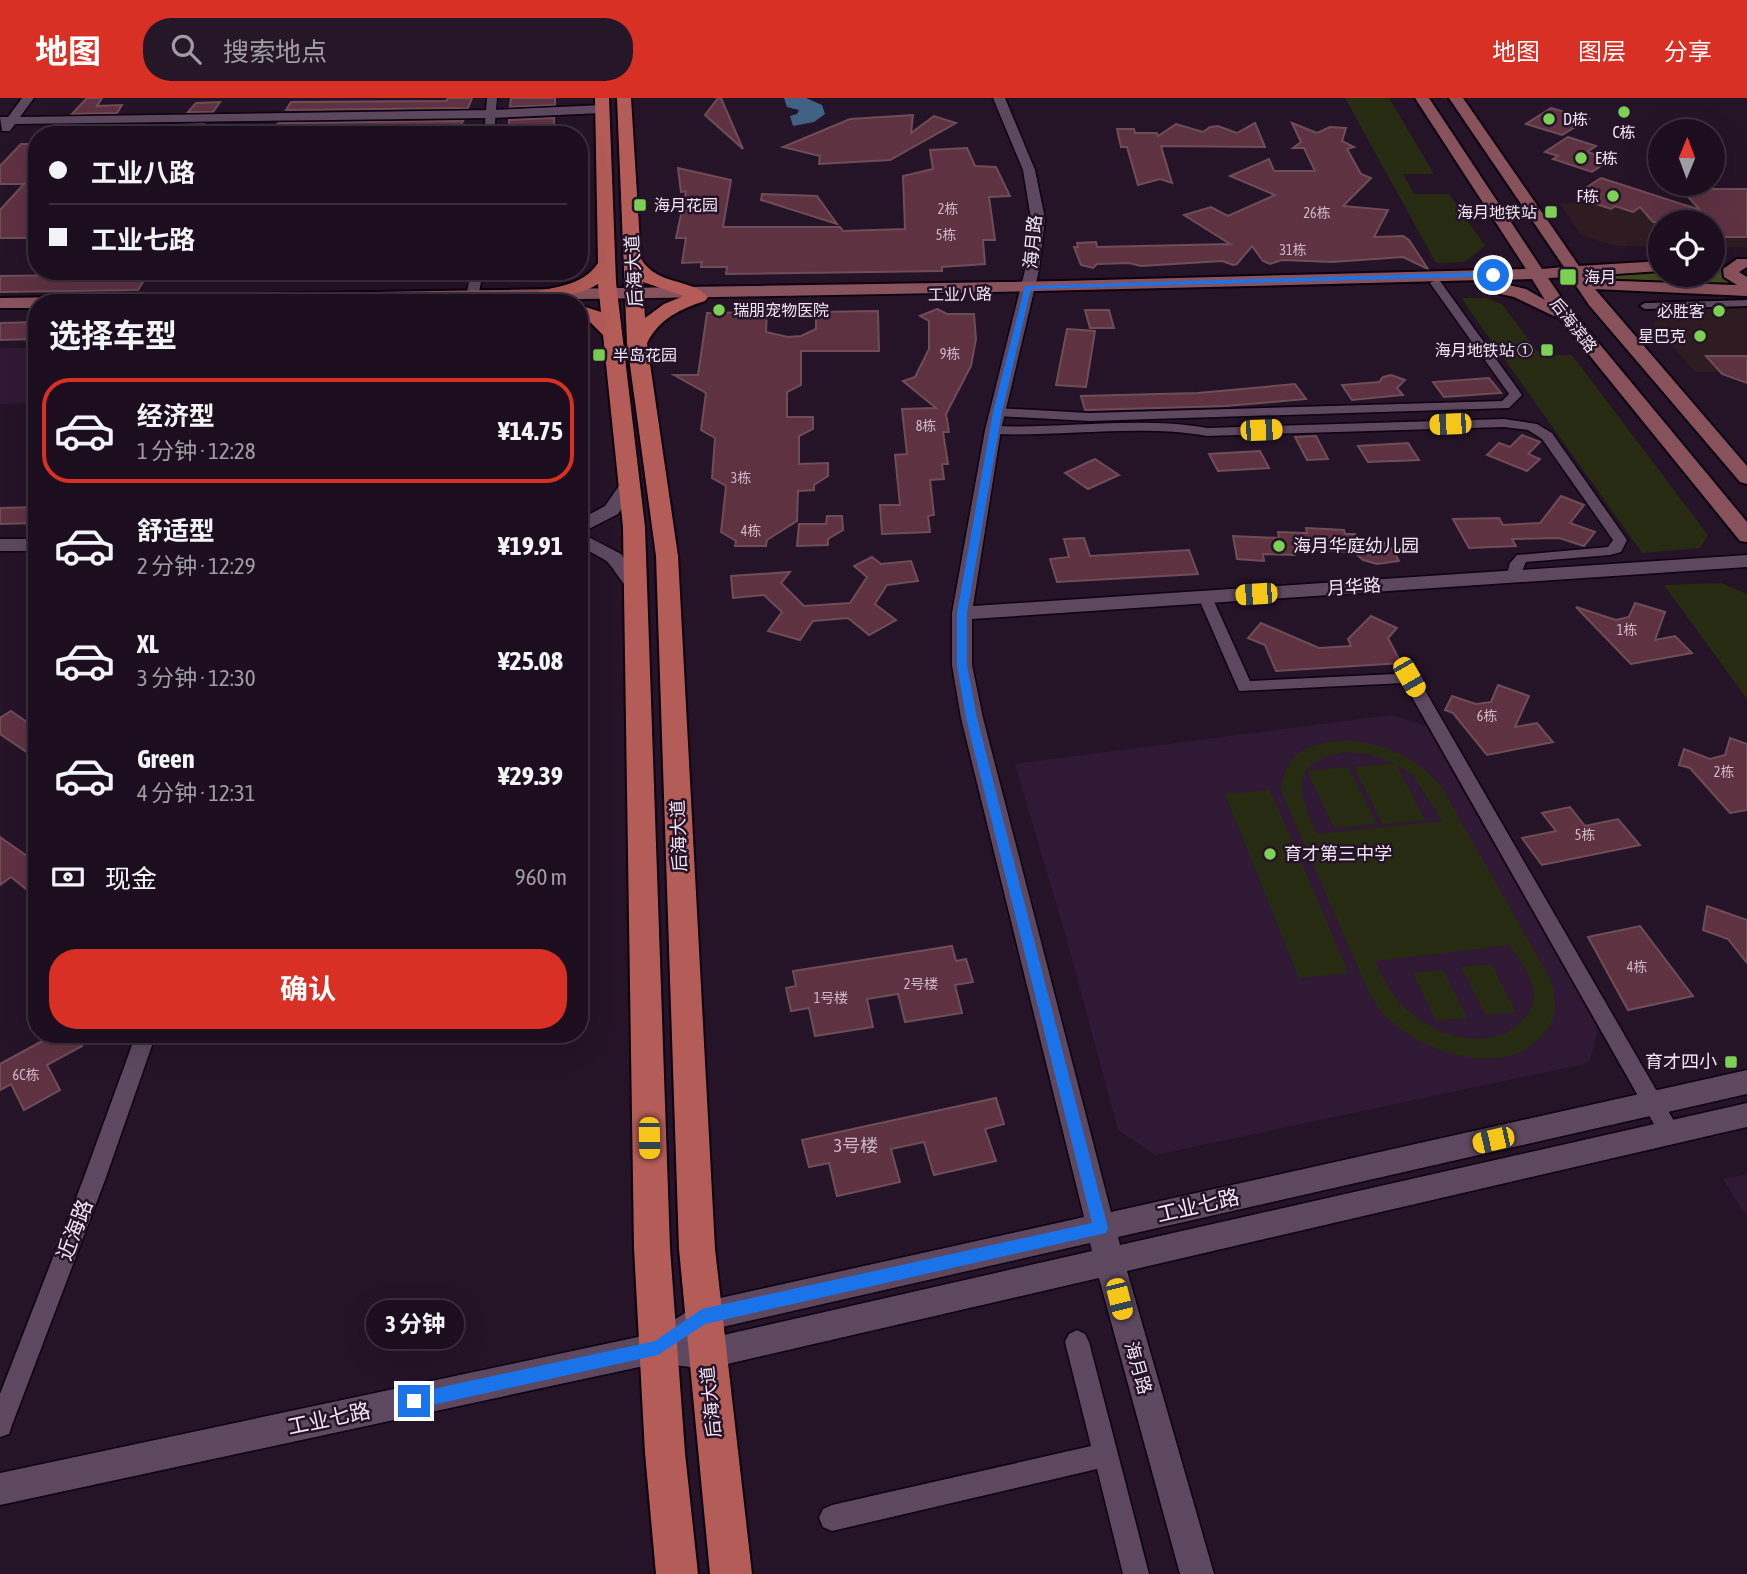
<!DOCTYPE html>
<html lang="zh">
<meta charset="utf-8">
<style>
:root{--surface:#1c0e1e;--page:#251727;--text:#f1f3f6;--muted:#a09ca4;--line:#3a2e3c;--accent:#d93025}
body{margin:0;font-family:"Asap Condensed","Noto Sans SC",sans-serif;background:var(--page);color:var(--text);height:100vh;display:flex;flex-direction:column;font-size:26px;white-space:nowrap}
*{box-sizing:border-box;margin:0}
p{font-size:23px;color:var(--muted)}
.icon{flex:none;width:38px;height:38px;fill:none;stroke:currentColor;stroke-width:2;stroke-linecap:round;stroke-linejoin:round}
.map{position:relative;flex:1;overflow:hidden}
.side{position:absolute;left:28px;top:196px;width:560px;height:749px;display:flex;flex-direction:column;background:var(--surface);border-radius:28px;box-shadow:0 7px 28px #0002,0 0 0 2px var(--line)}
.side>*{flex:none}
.top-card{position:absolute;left:28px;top:28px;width:560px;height:154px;border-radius:28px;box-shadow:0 7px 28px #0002,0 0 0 2px var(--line);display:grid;align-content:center;height:154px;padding:0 21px;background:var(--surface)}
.needle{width:46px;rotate:1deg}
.buttons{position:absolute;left:1648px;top:21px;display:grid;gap:14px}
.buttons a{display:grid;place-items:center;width:77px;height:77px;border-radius:50%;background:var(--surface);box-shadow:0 7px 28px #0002,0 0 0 2px var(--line);font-size:35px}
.end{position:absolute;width:32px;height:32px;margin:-16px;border:9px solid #1a73e8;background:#fff;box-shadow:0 0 0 4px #fff}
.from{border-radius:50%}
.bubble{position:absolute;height:49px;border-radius:24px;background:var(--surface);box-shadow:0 7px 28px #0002,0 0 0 2px var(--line);font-size:23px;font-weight:700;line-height:49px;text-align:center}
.car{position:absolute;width:21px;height:42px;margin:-21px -10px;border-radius:9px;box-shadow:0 0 5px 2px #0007;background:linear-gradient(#f5c518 24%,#345 0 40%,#f5c518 0 76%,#345 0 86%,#f5c518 0)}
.top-card b{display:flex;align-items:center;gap:24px;height:66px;font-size:26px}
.top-card b+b{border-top:2px solid var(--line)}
.top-card i{width:18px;height:18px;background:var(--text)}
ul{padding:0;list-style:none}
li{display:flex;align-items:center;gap:21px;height:105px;margin:0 14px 10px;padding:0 7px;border:4px solid transparent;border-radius:28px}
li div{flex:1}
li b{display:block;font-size:26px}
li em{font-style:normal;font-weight:700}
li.current{border-color:var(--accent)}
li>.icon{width:63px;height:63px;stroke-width:1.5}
h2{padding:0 21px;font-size:32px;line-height:84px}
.pay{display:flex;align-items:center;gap:18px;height:77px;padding:0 21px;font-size:26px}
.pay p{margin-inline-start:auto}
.cta{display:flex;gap:14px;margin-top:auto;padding:14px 21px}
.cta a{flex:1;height:80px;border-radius:28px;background:var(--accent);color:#fff;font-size:28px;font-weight:700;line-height:80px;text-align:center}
header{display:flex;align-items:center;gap:42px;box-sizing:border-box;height:98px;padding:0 35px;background:var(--accent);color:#fff}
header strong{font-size:33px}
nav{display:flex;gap:38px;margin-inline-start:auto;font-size:24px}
.search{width:490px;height:63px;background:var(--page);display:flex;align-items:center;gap:18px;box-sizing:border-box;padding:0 24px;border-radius:28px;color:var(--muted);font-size:26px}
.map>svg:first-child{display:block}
</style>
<header>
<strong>地图</strong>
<div class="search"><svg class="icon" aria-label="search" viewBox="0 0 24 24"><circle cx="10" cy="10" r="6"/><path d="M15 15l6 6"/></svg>搜索地点</div>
<nav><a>地图</a><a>图层</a><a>分享</a></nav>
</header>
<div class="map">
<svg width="1747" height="1476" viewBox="0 0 1747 1476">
<rect width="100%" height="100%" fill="#251328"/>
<g fill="#2e1c22">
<polygon points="1559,105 1747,106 1747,149 1713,149 1713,124 1661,124 1661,148 1617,148 1582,138"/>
<polygon points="1672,209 1747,209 1747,274 1695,274 1653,225"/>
</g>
<g fill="#301934">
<polygon points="0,250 37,250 37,295 29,305 0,306"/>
<polygon points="1391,617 1426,628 1598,931 1589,965 1155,1057 1118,1032 1068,846 1015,666"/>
<polygon points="1747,1076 1747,1119 1723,1081"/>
</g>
<g fill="#272b12" fill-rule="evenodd">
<polygon points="1345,0 1389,0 1434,76 1403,76 1414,96 1449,96 1485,148 1464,164 1436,165"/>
<polygon points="1461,200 1486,200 1502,206 1540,257 1572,257 1708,437 1700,450 1642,455"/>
<polygon points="1722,485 1747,496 1747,601 1664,487"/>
<path d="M1350,642C1387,647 1416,659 1441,688L1551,882C1557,903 1558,920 1543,937C1507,980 1429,957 1392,924C1381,915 1374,903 1367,890L1281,693C1285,650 1313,645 1350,642ZM1346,654L1368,656L1394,665L1354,669L1383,726L1425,722L1396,666L1413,677L1442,723L1317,736C1297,693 1288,663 1346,654ZM1510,847C1518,859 1530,876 1533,890C1536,904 1531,914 1521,924C1492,954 1440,939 1412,916C1394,902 1384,883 1375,863Z"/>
<polygon points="1348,669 1377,726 1334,730 1307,673"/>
<polygon points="1270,692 1349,875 1299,880 1225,696"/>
<polygon points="1491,866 1516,914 1486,917 1461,869"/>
<polygon points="1443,872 1467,920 1436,923 1413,875"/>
</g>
<polygon fill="#434b1d" points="1713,169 1720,169 1722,176 1741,187 1611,181 1606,176 1661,172 1661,177 1713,177"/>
<polygon fill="#426285" points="784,0 806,0 822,7 825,16 814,24 793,28 790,18 797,16 799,12 787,9"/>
<g fill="#5f3242" stroke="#6e4d57" stroke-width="2">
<polygon points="87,0 102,0 97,8 122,7 117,15 72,16"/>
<polygon points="448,0 472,0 468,10 286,12 291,4 446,3"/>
<polygon points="511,0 555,0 555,7 510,9"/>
<polygon points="718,0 721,0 743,51 705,17"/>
<polygon points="220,4 213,14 188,14 196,5"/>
<polygon points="1551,10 1589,21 1562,37 1526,26"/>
<polygon points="913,17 911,35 934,18 956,25 890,62 819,66 820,58 783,49 850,21"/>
<polygon points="554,20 554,32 509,37 509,22"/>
<polygon points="463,23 459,32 272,36 278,25"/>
<polygon points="1255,25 1265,49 1161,48 1172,85 1160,81 1138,87 1127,49 1121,49 1117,31 1134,31 1135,35 1157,35 1158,38 1176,26 1203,34 1210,29 1218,28 1237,35"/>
<polygon points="1292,25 1317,35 1330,29 1346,30 1342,43 1354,49 1347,51 1361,76 1371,80 1343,108 1388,112 1374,139 1403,138 1409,142 1428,171 1403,159 1332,164 1282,162 1270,166 1263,163 1252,148 1237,166 1233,167 1222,163 1141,168 1129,165 1097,166 1093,170 1081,167 1074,149 1078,149 1077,145 1096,144 1097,149 1230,146 1184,117 1211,109 1228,118 1275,97 1230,78 1269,61 1274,73 1315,73 1304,50 1293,50 1301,44"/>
<polygon points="203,26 194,37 169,37 178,27"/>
<polygon points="109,27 104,37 53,37 61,28"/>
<polygon points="1568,39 1596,48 1587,54 1611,61 1592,74 1553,61 1558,58 1545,54"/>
<polygon points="21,46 37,46 37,140 0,140 0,112 24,86 0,86 0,68"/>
<polygon points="967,50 975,68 996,69 1010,98 989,99 995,142 983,142 985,166 942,169 942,173 726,176 727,169 701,169 702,164 682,165 686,140 676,140 686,93 681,94 678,70 731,82 723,129 840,129 843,133 905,131 903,78 933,71 930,52"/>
<polygon points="1601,80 1700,112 1681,91 1747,91 1747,139 1713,139 1713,124 1653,124 1640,109 1633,114 1615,108 1611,111 1587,103 1593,100 1578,95"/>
<polygon points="762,96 817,98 837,126 761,102"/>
<polygon points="148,176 138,192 0,194 0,178"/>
<polygon points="937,211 947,216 974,216 976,241 971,268 946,316 949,334 943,334 948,366 942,366 944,381 930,382 934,417 928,418 930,434 882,436 880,407 900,407 895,357 907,356 902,311 936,310 903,283 915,279 929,251 929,223 920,218"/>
<polygon points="1085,212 1109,212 1114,230 1090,230"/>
<polygon points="878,213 879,253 801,253 801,287 787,294 787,319 813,319 813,331 799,338 799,366 828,365 828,378 814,387 814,392 798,393 797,423 767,442 766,448 735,448 736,443 721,434 726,388 712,380 715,340 701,332 706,295 674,277 698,277 707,215 767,214 766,234 788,239 801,238 816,231 816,214"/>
<polygon points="37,224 37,241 0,242 0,225"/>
<polygon points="1067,231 1095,233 1086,289 1056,287"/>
<polygon points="1706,258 1747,258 1747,285 1722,276"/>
<polygon points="1391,277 1405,282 1397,290 1403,297 1352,302 1342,287 1379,284 1383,279"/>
<polygon points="1489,280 1501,295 1444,299 1433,284"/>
<polygon points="1295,286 1306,301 1226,308 1085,312 1081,298 1198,295"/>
<polygon points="1522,337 1540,344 1528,356 1540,361 1527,373 1487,357 1499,345 1510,349"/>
<polygon points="1316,338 1328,361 1307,362 1295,339"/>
<polygon points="1408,345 1419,362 1368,364 1358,348"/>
<polygon points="1260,353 1269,370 1218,373 1209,356"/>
<polygon points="1095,361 1119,377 1088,391 1065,375"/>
<polygon points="1561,398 1584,407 1570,425 1595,434 1584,448 1559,440 1512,441 1516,448 1469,450 1453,421 1499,420 1503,427 1540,425"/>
<polygon points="37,409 37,425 0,426 0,410"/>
<polygon points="827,418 842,418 843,432 828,441 828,447 797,448 799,426 826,426"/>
<polygon points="1306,430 1344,432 1345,436 1355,436 1356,440 1383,444 1393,452 1399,463 1377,466 1363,462 1354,454 1294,451 1295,457 1263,456 1264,463 1237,461 1233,438 1279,440 1278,434 1307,435"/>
<polygon points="1084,440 1090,458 1189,452 1198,476 1057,484 1050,461 1069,459 1064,441"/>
<polygon points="872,459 881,466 911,463 918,483 887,487 875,506 896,522 869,537 848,520 813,523 800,542 768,533 782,514 764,497 733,500 731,478 790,474 781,485 804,508 850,505 867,479 854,468"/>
<polygon points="1635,505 1665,514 1655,542 1675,538 1692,555 1631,566 1576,509 1616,522 1629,519"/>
<polygon points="1371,518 1397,530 1388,540 1401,565 1276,573 1265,547 1248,540 1261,525 1319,550 1351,548 1348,541"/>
<polygon points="1498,587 1529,598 1515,629 1537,625 1553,644 1487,657 1453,615 1445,612 1452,598 1476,606 1491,604"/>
<polygon points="11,613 27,624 37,618 37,661 0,636 0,620"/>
<polygon points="1730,640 1747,646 1747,712 1730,715 1690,670 1679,667 1684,651 1710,661 1725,657"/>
<polygon points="1570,709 1585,728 1618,721 1640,747 1542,767 1522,740 1556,733 1542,715"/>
<polygon points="0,739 37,765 37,790 26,791 11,779 0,787"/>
<polygon points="1707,808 1747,822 1747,865 1728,841 1703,832"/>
<polygon points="1640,828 1693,898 1628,912 1588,839"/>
<polygon points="952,848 956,863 966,861 973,884 955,887 962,915 905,924 898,896 867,901 873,929 815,938 809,910 791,913 786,890 796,888 793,873"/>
<polygon points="55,936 75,936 82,948 47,967 60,992 24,1012 11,986 0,992 0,966"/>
<polygon points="996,1000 1004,1026 985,1031 996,1063 934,1077 924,1044 891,1051 900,1084 837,1098 829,1065 809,1069 802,1042"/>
</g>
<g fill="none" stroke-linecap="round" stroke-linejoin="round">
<defs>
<polygon id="pedestrian" points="1747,202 1747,208 1645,211 1640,208 1645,205"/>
<g id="minor">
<polygon points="487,0 497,0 494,37 484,37"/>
<polygon points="471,173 483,173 477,205 465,205"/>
<polygon points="1436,182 1440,183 1522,297 1509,310 1089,323 997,318 991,314 997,310 1089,315 1502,303 1509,296 1430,185"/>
<path d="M1504,321L1537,326L1552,335L1627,442L1621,454L1610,457L1526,464L1518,482H1508L1506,479L1510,465L1517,457L1608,449L1613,442L1542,341L1528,332L1504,329L1207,338C1139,326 1063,339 993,336L987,332L993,328C1063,331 1139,318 1207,330Z"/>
<polygon points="1205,494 1212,499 1250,583 1415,575 1677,1028 1680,1035 1677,1042 1670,1044 1663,1042 1404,585 1239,593 1198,499"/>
<polygon points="136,936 156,936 105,1082 12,1327 9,1336 0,1339 0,1296 83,1082"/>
<polygon points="1077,1232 1085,1236 1089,1244 1149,1476 1123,1476 1097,1371 832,1433 823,1429 819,1420 823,1411 832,1407 1091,1348 1065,1244 1069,1236"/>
</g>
<g id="tertiary">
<polygon points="22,0 34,0 20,19 491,12 603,7 609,11 603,15 491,20 15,26 10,33 2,33 0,19 8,19"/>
<path d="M993,0H1005L1035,72L1045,121L1039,172L1001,332L973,508L1747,457V469L972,521V567L983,620L1111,1114L1747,972V996L1118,1139L1120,1147L1747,1005V1029L1127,1173L1214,1476H1180L1099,1180L706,1271L658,1265L0,1407V1375L652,1236L702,1204L1084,1119L961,620L952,567V515L985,332L1025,172L1031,121L1023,72ZM1090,1145L1092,1153L706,1241L698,1240L709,1232Z"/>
<path d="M629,381L638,386L618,416L581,435L621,456L646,488L643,492C623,497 618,472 605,462C597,457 588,453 579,448V422L605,408L623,382Z"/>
<rect x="0" y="441" width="37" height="12"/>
</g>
<path id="secondary" d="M1415,0H1429L1542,171L1564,169L1449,0H1463L1579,168L1661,163V173L1586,178L1589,182L1737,187L1724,179L1723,171L1737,161H1747V169L1739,174L1747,179V198L1595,191L1747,368V386L1740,384L1589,207L1570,179L1548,180L1563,202L1747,424V444L1740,443L1560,221L1514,199L1479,191L1477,187L1483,182C1001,195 519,205 37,205V210H0V200L1062,183L1526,171ZM1532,181L1545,202L1526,191L1487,182Z"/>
<g id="primary">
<path d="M595,0H609L616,184L645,429L670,1150L685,1355L698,1476H656L645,1355L634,1150L623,429L603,237L588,222L579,218V207L601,214L598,186C582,196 564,199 545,202L536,197L539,193C561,188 584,186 598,165Z"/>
<path d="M617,0H631L641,161C658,188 691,180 708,199L705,203C680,211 659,221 647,245L678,458L715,1151L752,1476H710L679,1151L656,458L627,245ZM643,184L684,198L664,206L645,220Z"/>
</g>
</defs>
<use href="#pedestrian" stroke="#0d0110" stroke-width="4"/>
<use href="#minor" stroke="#0d0110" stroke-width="3"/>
<use href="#tertiary" stroke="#0d0110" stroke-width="3"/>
<use href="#secondary" stroke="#0d0110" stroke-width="4"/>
<use href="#primary" stroke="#0d0110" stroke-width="4"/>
<use href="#pedestrian" fill="#5d4860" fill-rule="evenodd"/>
<use href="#minor" fill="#5d4860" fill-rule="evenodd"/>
<use href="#tertiary" fill="#5d4860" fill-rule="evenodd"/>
<use href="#secondary" fill="#88525c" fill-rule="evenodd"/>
<use href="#primary" fill="#b35c58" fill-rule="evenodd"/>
</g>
<polygon fill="#1a73e8" points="1493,174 1496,178 1031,191 1002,314 967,515 967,567 977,620 1108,1130 1106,1135 705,1226 658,1257 414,1311 408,1309 406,1303 408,1298 414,1295 655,1243 702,1211 1092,1125 966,620 957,567 957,515 993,314 1025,188"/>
<g fill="#7cd155" stroke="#251328" stroke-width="2.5">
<circle cx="1624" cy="14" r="7"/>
<circle cx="1549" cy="21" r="7"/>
<circle cx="1581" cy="60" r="7"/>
<circle cx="1613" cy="98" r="7"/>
<rect x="633" y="100" width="14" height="14" rx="3.5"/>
<rect x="1544" y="107" width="14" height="14" rx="3.5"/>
<rect x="1559" y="170" width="18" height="18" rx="3.5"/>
<circle cx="719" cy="212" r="7"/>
<circle cx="1719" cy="213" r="7"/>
<circle cx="1700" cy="238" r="7"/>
<rect x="1540" y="245" width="14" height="14" rx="3.5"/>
<rect x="592" y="250" width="14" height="14" rx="3.5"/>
<circle cx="1279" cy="448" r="7"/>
<circle cx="1270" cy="756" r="7"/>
<rect x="1724" y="957" width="14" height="14" rx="3.5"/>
</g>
<g text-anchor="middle" stroke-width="5" stroke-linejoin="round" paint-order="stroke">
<g font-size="14" fill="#cdb8c8">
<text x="948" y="116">2栋</text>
<text x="1317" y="120">26栋</text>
<text x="946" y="142">5栋</text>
<text x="1293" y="157">31栋</text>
<text x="950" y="261">9栋</text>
<text x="926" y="333">8栋</text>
<text x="741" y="385">3栋</text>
<text x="751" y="438">4栋</text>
<text x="1627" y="537">1栋</text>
<text x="1487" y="623">6栋</text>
<text x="1724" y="679">2栋</text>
<text x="1585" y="742">5栋</text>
<text x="1637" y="874">4栋</text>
<text x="921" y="891">2号楼</text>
<text x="831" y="905">1号楼</text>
<text x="26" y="982">6C栋</text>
</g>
<g font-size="16" fill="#f2e5f4" stroke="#251328" text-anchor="start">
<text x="1563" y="27">D栋</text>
<text x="1624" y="40" text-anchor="middle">C栋</text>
<text x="1595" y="66">E栋</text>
<text x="1599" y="104" text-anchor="end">F栋</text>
<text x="654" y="113">海月花园</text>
<text x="1537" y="120" text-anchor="end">海月地铁站</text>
<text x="1584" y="185">海月</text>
<text x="733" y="218">瑞朋宠物医院</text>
<text x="1705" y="219" text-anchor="end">必胜客</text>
<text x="1686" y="244" text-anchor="end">星巴克</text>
<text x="1533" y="258" text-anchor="end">海月地铁站 ①</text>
<text x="613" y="263">半岛花园</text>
</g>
<g font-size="16" fill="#f2e5f4" stroke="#251328">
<text transform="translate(960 196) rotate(-1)" y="6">工业八路</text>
<text transform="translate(1574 227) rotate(52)" y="6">后海滨路</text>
</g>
<g font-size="18" fill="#f2e5f4" stroke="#251328">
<text transform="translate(1033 144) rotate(-85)" y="6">海月路</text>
<text transform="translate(634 173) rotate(-93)" y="6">后海大道</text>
<text transform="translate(1354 489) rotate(-4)" y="6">月华路</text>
<text transform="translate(679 738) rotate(-92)" y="6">后海大道</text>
<text transform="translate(1138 1270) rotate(74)" y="6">海月路</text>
<text transform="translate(711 1304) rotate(-96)" y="6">后海大道</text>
</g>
<g font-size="18" fill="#f2e5f4" stroke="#251328" text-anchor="start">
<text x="1293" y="454">海月华庭幼儿园</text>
<text x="1284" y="762">育才第三中学</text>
<text x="1717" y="970" text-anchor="end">育才四小</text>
</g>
<g font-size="18" fill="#cdb8c8">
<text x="856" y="1054">3号楼</text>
</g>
<g font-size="21" fill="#f2e5f4" stroke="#251328">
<text transform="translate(1198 1108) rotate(-13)" y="7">工业七路</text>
<text transform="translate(75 1132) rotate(-69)" y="7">近海路</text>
<text transform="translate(329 1321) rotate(-12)" y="7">工业七路</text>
</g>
</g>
</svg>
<div class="buttons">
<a><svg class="needle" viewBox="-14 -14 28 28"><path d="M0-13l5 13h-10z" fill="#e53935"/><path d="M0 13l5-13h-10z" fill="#a09ca4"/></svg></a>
<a><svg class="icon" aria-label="locate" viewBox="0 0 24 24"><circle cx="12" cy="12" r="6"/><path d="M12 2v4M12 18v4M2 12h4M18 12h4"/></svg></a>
</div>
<i class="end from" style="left:1493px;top:177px"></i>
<i class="end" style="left:414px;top:1303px"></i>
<div class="bubble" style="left:366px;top:1202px;width:98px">3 分钟</div>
<i class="car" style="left:1450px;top:326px;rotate:268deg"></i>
<i class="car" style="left:1261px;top:332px;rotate:88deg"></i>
<i class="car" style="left:1256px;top:496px;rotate:266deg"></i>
<i class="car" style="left:1409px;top:579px;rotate:150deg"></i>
<i class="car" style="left:649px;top:1040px;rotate:179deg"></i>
<i class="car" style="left:1493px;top:1042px;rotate:257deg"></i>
<i class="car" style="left:1119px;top:1201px;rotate:166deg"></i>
<div class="top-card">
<b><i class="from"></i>工业八路</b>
<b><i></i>工业七路</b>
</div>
<section class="side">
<h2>选择车型</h2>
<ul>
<li class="current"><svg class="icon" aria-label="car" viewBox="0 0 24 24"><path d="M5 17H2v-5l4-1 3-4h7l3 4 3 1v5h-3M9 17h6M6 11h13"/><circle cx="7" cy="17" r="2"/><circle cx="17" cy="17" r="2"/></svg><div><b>经济型</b><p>1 分钟 · 12:28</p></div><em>¥14.75</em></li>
<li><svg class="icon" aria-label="car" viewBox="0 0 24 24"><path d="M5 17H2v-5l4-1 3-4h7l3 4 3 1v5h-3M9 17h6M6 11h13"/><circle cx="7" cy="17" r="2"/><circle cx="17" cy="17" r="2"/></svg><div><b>舒适型</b><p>2 分钟 · 12:29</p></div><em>¥19.91</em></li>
<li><svg class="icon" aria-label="car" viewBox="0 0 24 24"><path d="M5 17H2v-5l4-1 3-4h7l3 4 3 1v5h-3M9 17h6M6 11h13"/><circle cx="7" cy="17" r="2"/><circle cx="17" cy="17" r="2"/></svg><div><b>XL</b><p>3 分钟 · 12:30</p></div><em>¥25.08</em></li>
<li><svg class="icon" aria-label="car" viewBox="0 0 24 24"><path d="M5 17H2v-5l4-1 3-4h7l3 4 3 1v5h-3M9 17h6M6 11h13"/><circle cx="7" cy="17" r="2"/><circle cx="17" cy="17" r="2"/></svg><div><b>Green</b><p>4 分钟 · 12:31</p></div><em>¥29.39</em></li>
</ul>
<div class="pay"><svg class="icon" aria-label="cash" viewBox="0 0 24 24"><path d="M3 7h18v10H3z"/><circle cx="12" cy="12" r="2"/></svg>现金<p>960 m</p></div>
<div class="cta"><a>确认</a></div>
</section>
</div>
